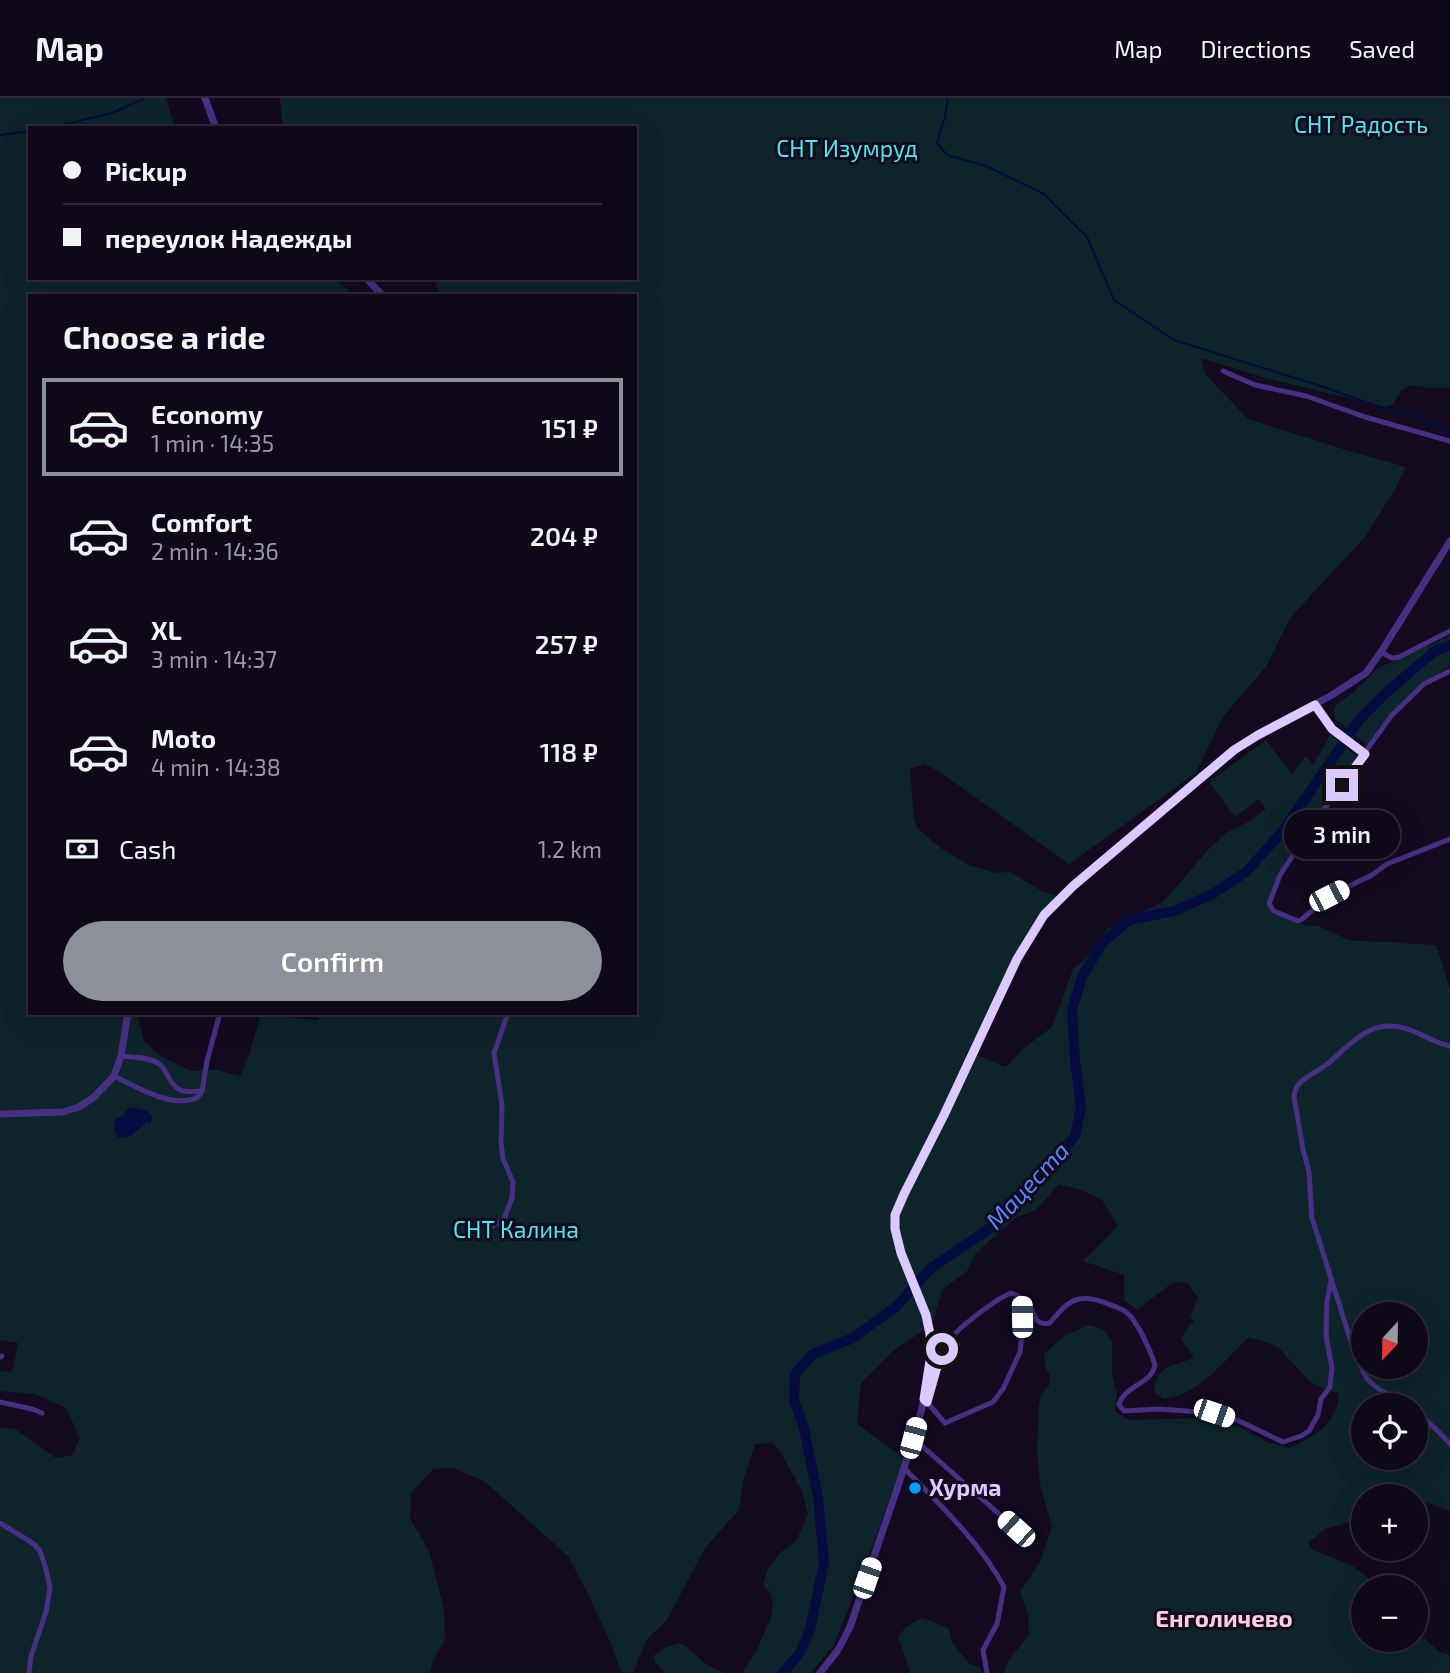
<!DOCTYPE html>
<meta charset="utf-8">
<style>
:root{--surface:#0e0818;--page:#1c1625;--text:#f1f3f6;--muted:#9b9aa2;--line:#2e2937;--accent:#8c9099}
body{margin:0;font-family:"Exo 2",sans-serif;background:var(--page);color:var(--text);height:100vh;display:flex;flex-direction:column;font-size:26px;white-space:nowrap}
*{box-sizing:border-box;margin:0}
p{font-size:23px;color:var(--muted)}
.icon{flex:none;width:38px;height:38px;fill:none;stroke:currentColor;stroke-width:2;stroke-linecap:round;stroke-linejoin:round}
.map{position:relative;flex:1;overflow:hidden}
.sheet{position:absolute;left:28px;top:196px;width:609px;height:721px;display:flex;flex-direction:column;background:var(--surface);border-radius:0px;box-shadow:0 7px 28px #0002,0 0 0 2px var(--line)}
.sheet>*{flex:none}
.banner{position:absolute;left:28px;top:28px;width:609px;height:154px;border-radius:0px;box-shadow:0 7px 28px #0002,0 0 0 2px var(--line);display:grid;align-content:center;height:154px;padding:0 35px;background:var(--surface)}
.needle{width:46px;rotate:202deg}
.controls{position:absolute;left:1351px;top:1204px;display:grid;gap:14px}
.controls a{display:grid;place-items:center;width:77px;height:77px;border-radius:50%;background:var(--surface);box-shadow:0 7px 28px #0002,0 0 0 2px var(--line);font-size:35px}
.end{position:absolute;width:32px;height:32px;margin:-16px;border:9px solid #dcc9ff;background:#111;box-shadow:0 0 0 4px #111}
.from{border-radius:50%}
.bubble{position:absolute;height:49px;border-radius:24px;background:var(--surface);box-shadow:0 7px 28px #0002,0 0 0 2px var(--line);font-size:23px;font-weight:600;line-height:49px;text-align:center}
.car{position:absolute;width:21px;height:42px;margin:-21px -10px;border-radius:9px;box-shadow:0 0 5px 2px #0007;background:linear-gradient(#fff 24%,#345 0 40%,#fff 0 76%,#345 0 86%,#fff 0)}
.banner b{display:flex;align-items:center;gap:24px;height:66px;font-size:26px}
.banner b+b{border-top:2px solid var(--line)}
.banner i{width:18px;height:18px;background:var(--text)}
ul{padding:0;list-style:none}
li{display:flex;align-items:center;gap:21px;height:98px;margin:0 14px 10px;padding:0 21px;border:4px solid transparent;border-radius:0px}
li div{flex:1}
li b{display:block;font-size:26px}
li em{font-style:normal;font-weight:600}
li.on{border-color:var(--accent)}
li>.icon{width:63px;height:63px;stroke-width:1.5}
h2{padding:0 35px;font-size:32px;line-height:84px}
.pay{display:flex;align-items:center;gap:18px;height:77px;padding:0 35px;font-size:26px}
.pay p{margin-inline-start:auto}
.cta{display:flex;gap:14px;margin-top:auto;padding:14px 35px}
.cta a{flex:1;height:80px;border-radius:42px;background:var(--accent);color:#fff;font-size:28px;font-weight:600;line-height:80px;text-align:center}
header{display:flex;align-items:center;gap:42px;box-sizing:border-box;height:98px;padding:0 35px;background:var(--surface);border-bottom:2px solid var(--line)}
header strong{font-size:33px}
nav{display:flex;gap:38px;margin-inline-start:auto;font-size:24px}
.map>svg:first-child{display:block}
</style>
<header>
<strong>Map</strong>
<nav><a>Map</a><a>Directions</a><a>Saved</a></nav>
</header>
<div class="map">
<svg width="1450" height="1575" viewBox="0 0 1450 1575">
<rect width="100%" height="100%" fill="#130a20"/>
<g fill="#0d242a" fill-rule="evenodd">
<path d="M0,0H166L175,30H30V180H334L355,198H30V915H140L138,920L144,943L160,958L191,973L216,972L241,978L251,950L261,917L317,922L323,915H635V198H440L435,184L422,180H635V30H283L280,0H1450V290H1429L1411,287L1401,293L1393,306L1386,309L1265,280L1201,260L1205,276L1248,321L1346,352L1406,369L1395,391L1365,439L1290,520L1267,567L1223,619L1195,676L1069,766L941,675L925,666L910,671L914,722L918,730L931,742L942,751L969,767L995,775L1010,774L1042,793L1057,798L1030,836L972,955L1006,969L1024,950L1052,929L1073,871L1084,862L1108,831L1163,804L1209,751L1226,735L1248,724L1266,711L1259,701L1235,719L1209,684L1266,642L1292,676L1306,658L1313,667L1331,636L1357,659L1285,764L1268,804L1275,815L1298,826L1318,828L1349,842L1436,847L1450,891V1413L1432,1406L1416,1402V1398H1397L1381,1395L1378,1398H1363V1412L1354,1423L1325,1431L1308,1445L1313,1452L1353,1468L1380,1489H1363V1542H1416V1534L1440,1554L1450,1557V1575H1004L1008,1563L1029,1537L1028,1517L1020,1494L1040,1464L1052,1429L1040,1386L1037,1352L1039,1307L1041,1298L1050,1286V1276L1046,1271L1044,1256L1064,1238L1088,1227L1102,1231L1112,1243V1276L1117,1297L1115,1313L1129,1322L1203,1320L1237,1328L1269,1345L1290,1350C1315,1337 1337,1327 1339,1295L1328,1293L1309,1283L1277,1248L1249,1239C1224,1263 1200,1296 1164,1301L1154,1294C1156,1267 1173,1268 1194,1260L1181,1241L1185,1233L1194,1223L1190,1218L1198,1200L1187,1184L1172,1185L1137,1212L1124,1202V1177L1083,1163L1118,1128L1102,1102L1081,1092L1059,1086L1036,1112L1015,1120L975,1156L967,1173L942,1192L932,1227L894,1252L861,1285L857,1326L904,1360L869,1458L834,1547L811,1575H742L756,1554L771,1519L773,1507L770,1494L764,1488V1483L768,1471L781,1454L796,1443L808,1416L802,1393L778,1350L772,1345L755,1346L743,1384L739,1412L705,1450L667,1522L647,1541L633,1575L621,1574L613,1550L588,1496L568,1458L484,1383L453,1370L433,1371L411,1395L410,1420L429,1453L444,1511L445,1541L433,1563L430,1575H0V1329L15,1331L56,1360L72,1357L80,1340L66,1310L35,1296L0,1293V1273L12,1274L18,1245L0,1242ZM1363,1216H1416V1269H1363ZM1363,1307H1416V1360H1363Z"/>
<polygon points="1450,538 1450,568 1420,587 1388,617 1367,647 1335,621 1334,613 1336,607 1354,594 1378,570"/>
<polygon points="921,1520 932,1523 949,1531 952,1545 970,1566 980,1569 982,1575 909,1575 910,1573 898,1539 905,1530"/>
<polygon points="679,1545 687,1549 707,1567 725,1575 665,1575 654,1562 655,1556 667,1549"/>
</g>
<polygon fill="#040b3f" points="130,1009 147,1013 153,1019 150,1026 148,1023 131,1038 118,1040 114,1030 115,1021 122,1018"/>
<g fill="none" stroke-linecap="round" stroke-linejoin="round">
<g stroke="#040b3f" stroke-width="2">
<polyline points="948,0 945,19 937,45 947,57 986,68 1044,96 1087,139 1114,202 1174,242 1324,289 1399,316 1414,317 1445,333 1450,334"/>
<polyline points="49,30 112,15 145,0"/>
<polyline points="0,37 30,33"/>
</g>
<polyline stroke="#040b3f" stroke-width="10" points="783,1575 801,1553 810,1531 824,1465 818,1399 804,1331 794,1301 795,1276 813,1256 853,1240 897,1208 930,1171 999,1124 1040,1079 1075,1038 1081,1009 1075,962 1072,912 1082,879 1102,845 1129,822 1174,813 1211,797 1246,774 1282,734 1360,621 1388,593 1435,553 1450,547"/>
<g stroke="#473083" stroke-width="5">
<polyline points="1223,273 1255,287 1306,298 1365,319 1450,343"/>
<polyline points="1381,554 1392,560 1399,559 1450,533"/>
<polyline points="1450,573 1424,586 1391,618 1310,731 1280,777 1269,806 1274,813 1298,823 1301,822 1329,798 1372,777 1387,766 1450,741"/>
<polyline points="1315,607 1332,631 1365,656"/>
<path d="M121,958C132,959 150,959 159,966C163,968 164,971 166,975C176,994 181,995 202,993"/>
<path d="M114,978C137,989 173,1012 198,999L202,993L207,963L220,915"/>
<polyline points="488,1131 504,1121 512,1100 513,1084 503,1061 501,1044 502,1007 494,955 508,915"/>
<polyline points="0,1259 2,1258"/>
<polyline points="926,1303 945,1325 993,1304 1003,1291 1020,1254 1022,1237 1022,1200"/>
<polyline points="0,1304 32,1311 42,1315"/>
<path d="M927,1304C931,1291 936,1261 943,1250C952,1234 994,1202 1011,1195C1017,1197 1023,1199 1027,1204C1036,1213 1032,1229 1050,1225C1067,1203 1078,1194 1106,1205C1112,1208 1121,1210 1126,1214C1137,1222 1151,1254 1155,1267C1151,1287 1124,1287 1119,1307L1124,1313L1159,1311L1214,1315L1237,1322L1283,1344L1301,1338L1309,1333L1318,1317L1321,1301L1330,1289L1332,1270L1326,1237L1327,1204L1331,1182"/>
<path d="M1405,1307L1376,1289L1367,1281L1354,1253L1312,1120L1309,1074L1303,1051L1294,999C1295,981 1313,977 1326,967C1352,946 1371,917 1410,932C1424,937 1435,945 1450,948"/>
<polyline points="1416,1314 1436,1331 1450,1346"/>
<polyline points="913,1340 1016,1431"/>
<path d="M904,1370C938,1405 981,1445 1004,1489L997,1526L983,1552L987,1575"/>
<polyline points="0,1425 34,1446 40,1453 46,1471 50,1490 46,1514 31,1558 29,1575"/>
</g>
<g stroke="#473083" stroke-width="7">
<polyline points="205,0 216,30"/>
<polyline points="366,180 383,198"/>
<polyline points="0,1016 63,1014 79,1009 94,999 114,978 121,958 128,915"/>
<path d="M820,1575L838,1552L850,1529C866,1483 881,1437 897,1391C913,1342 932,1292 930,1240C929,1197 892,1161 896,1117L1016,861L1044,817L1073,788L1234,652L1258,637L1332,597L1366,575L1381,554L1450,443"/>
</g>
</g>
<g fill="none" stroke-linecap="round" stroke-linejoin="round">
<polyline stroke="#dcc9ff" stroke-width="9" points="942,1251 927,1304 924,1301 930,1263 930,1236 926,1217 901,1155 895,1131 895,1117 904,1096 944,1017 1017,861 1044,817 1073,788 1234,652 1258,637 1315,607 1332,631 1365,656 1342,687"/>
</g>
<circle fill="#00a1f4" stroke="#130a20" stroke-width="2.5" cx="915" cy="1390" r="7"/>
<g text-anchor="middle" stroke-width="6" stroke-linejoin="round" paint-order="stroke">
<g font-size="23" fill="#49eae9" stroke="#130a20">
<text x="1361" y="35">СНТ Радость</text>
<text x="847" y="59">СНТ Изумруд</text>
<text x="516" y="1140">СНТ Калина</text>
</g>
<g font-size="23" font-weight="bold" fill="#dcc9ff" stroke="#130a20" text-anchor="start">
<text x="929" y="1398">Хурма</text>
</g>
<g font-size="24" font-style="italic" fill="#5789ff" stroke="#130a20">
<text transform="translate(1028 1088) rotate(-47)" y="8">Мацеста</text>
</g>
<g font-size="24" font-weight="bold" fill="#ffcbdf" stroke="#130a20">
<text x="1224" y="1529">Енголичево</text>
</g>
</g>
</svg>
<div class="controls">
<a><svg class="needle" viewBox="-14 -14 28 28"><path d="M0-13l5 13h-10z" fill="#e53935"/><path d="M0 13l5-13h-10z" fill="#9b9aa2"/></svg></a>
<a><svg class="icon" aria-label="locate" viewBox="0 0 24 24"><circle cx="12" cy="12" r="6"/><path d="M12 2v4M12 18v4M2 12h4M18 12h4"/></svg></a>
<a>+</a>
<a>−</a>
</div>
<i class="end from" style="left:942px;top:1251px"></i>
<i class="end" style="left:1342px;top:687px"></i>
<div class="bubble" style="left:1284px;top:712px;width:116px">3 min</div>
<i class="car" style="left:1329px;top:798px;rotate:63deg"></i>
<i class="car" style="left:1022px;top:1219px;rotate:359deg"></i>
<i class="car" style="left:1214px;top:1315px;rotate:109deg"></i>
<i class="car" style="left:913px;top:1340px;rotate:15deg"></i>
<i class="car" style="left:1016px;top:1431px;rotate:312deg"></i>
<i class="car" style="left:867px;top:1480px;rotate:19deg"></i>
<div class="banner">
<b><i class="from"></i>Pickup</b>
<b><i></i>переулок Надежды</b>
</div>
<section class="sheet">
<h2>Choose a ride</h2>
<ul>
<li class="on"><svg class="icon" aria-label="car" viewBox="0 0 24 24"><path d="M5 17H2v-5l4-1 3-4h7l3 4 3 1v5h-3M9 17h6M6 11h13"/><circle cx="7" cy="17" r="2"/><circle cx="17" cy="17" r="2"/></svg><div><b>Economy</b><p>1 min · 14:35</p></div><em>151 ₽</em></li>
<li><svg class="icon" aria-label="car" viewBox="0 0 24 24"><path d="M5 17H2v-5l4-1 3-4h7l3 4 3 1v5h-3M9 17h6M6 11h13"/><circle cx="7" cy="17" r="2"/><circle cx="17" cy="17" r="2"/></svg><div><b>Comfort</b><p>2 min · 14:36</p></div><em>204 ₽</em></li>
<li><svg class="icon" aria-label="car" viewBox="0 0 24 24"><path d="M5 17H2v-5l4-1 3-4h7l3 4 3 1v5h-3M9 17h6M6 11h13"/><circle cx="7" cy="17" r="2"/><circle cx="17" cy="17" r="2"/></svg><div><b>XL</b><p>3 min · 14:37</p></div><em>257 ₽</em></li>
<li><svg class="icon" aria-label="car" viewBox="0 0 24 24"><path d="M5 17H2v-5l4-1 3-4h7l3 4 3 1v5h-3M9 17h6M6 11h13"/><circle cx="7" cy="17" r="2"/><circle cx="17" cy="17" r="2"/></svg><div><b>Moto</b><p>4 min · 14:38</p></div><em>118 ₽</em></li>
</ul>
<div class="pay"><svg class="icon" aria-label="cash" viewBox="0 0 24 24"><path d="M3 7h18v10H3z"/><circle cx="12" cy="12" r="2"/></svg>Cash<p>1.2 km</p></div>
<div class="cta"><a>Confirm</a></div>
</section>
</div>
